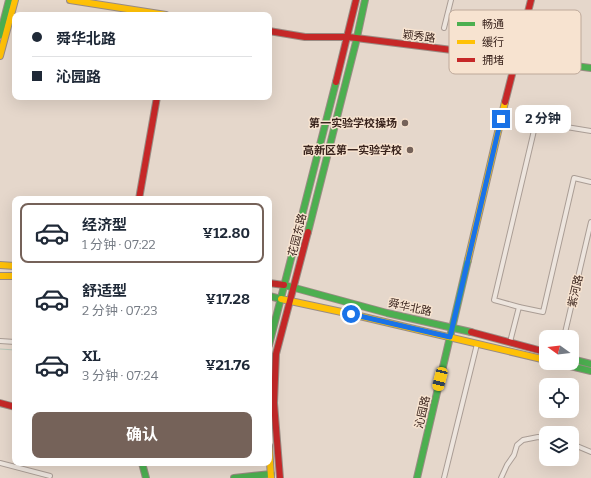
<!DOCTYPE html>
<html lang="zh">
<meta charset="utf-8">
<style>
:root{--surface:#fff;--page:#f6f6f7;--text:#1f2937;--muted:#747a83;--line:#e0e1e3;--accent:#756259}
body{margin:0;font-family:Bitter,"Noto Sans SC",serif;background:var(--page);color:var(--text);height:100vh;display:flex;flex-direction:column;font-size:15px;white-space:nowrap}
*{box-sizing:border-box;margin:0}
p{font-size:13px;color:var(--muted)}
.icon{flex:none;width:22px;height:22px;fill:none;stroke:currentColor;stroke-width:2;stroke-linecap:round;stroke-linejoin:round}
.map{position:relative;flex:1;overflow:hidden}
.sheet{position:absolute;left:12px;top:196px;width:260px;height:270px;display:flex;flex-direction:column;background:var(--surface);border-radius:8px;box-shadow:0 4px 16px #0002}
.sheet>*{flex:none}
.top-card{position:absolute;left:12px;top:12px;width:260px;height:88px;border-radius:8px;box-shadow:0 4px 16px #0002;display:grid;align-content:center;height:88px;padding:0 20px;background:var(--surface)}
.needle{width:26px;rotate:285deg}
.buttons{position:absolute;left:539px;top:330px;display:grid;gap:8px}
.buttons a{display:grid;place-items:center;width:40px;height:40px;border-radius:8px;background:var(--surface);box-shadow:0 4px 16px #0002;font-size:20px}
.end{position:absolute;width:18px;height:18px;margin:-9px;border:5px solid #1a73e8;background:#fff;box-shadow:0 0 0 2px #fff}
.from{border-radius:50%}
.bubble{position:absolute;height:28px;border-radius:8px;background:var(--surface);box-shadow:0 4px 16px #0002;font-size:13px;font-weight:700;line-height:28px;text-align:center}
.car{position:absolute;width:12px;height:24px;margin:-12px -6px;border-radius:5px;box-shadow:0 0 3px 1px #0007;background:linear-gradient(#f5c518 24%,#345 0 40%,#f5c518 0 76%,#345 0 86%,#f5c518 0)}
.top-card b{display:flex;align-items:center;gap:14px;height:38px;font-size:15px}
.top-card b+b{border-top:1px solid var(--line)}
.top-card i{width:10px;height:10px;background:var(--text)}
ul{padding:7px 0 0;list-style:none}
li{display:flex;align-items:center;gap:12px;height:60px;margin:0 8px 6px;padding:0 12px;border:2px solid transparent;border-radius:8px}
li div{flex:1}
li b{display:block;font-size:15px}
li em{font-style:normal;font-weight:700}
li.on{border-color:var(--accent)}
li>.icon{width:36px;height:36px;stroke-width:1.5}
.primary-button{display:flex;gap:8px;margin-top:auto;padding:8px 20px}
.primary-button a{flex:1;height:46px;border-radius:8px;background:var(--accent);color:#fff;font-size:16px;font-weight:700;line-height:46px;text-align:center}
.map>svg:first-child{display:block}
</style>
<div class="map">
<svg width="591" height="478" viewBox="0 0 591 478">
<rect width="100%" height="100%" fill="#e5d7cb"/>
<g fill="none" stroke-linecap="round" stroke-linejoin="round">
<polyline stroke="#b7c8ba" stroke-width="1" points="0,349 15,350"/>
<defs>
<g id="street">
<polyline points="444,28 451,0"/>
<polyline points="519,307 494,300 536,122 591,131"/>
<polyline points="564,337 591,222"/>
<polyline points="0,341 15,342"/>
<polyline points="510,342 519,307 543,312 574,178 591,182"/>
<polyline points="572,348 574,349 572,357"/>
<polyline points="572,444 591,452"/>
<polyline points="0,463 50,476"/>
<polyline points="444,478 477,344"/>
<polyline points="501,478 507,465 514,455 517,445 523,440 538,437 546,438"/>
</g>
<g id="fast">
<polyline points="0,35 9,0"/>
<polyline points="460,51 591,68"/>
<polyline points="308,232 356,42 365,0"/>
<polyline points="284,285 387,313 471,332"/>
<polyline points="269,296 281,299"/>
<polyline points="269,345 336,82"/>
<polyline points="572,359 591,364"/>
<polyline points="558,363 591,371"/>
<polyline points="142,463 146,478"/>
<polyline points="234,478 271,474"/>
<polyline points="417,478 468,260"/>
</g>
<g id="slow">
<polyline points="70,0 166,15"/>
<polyline points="0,56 15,0"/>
<polyline points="468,260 505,102"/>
<polyline points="0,265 15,266"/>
<polyline points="0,276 15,276"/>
<polyline points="281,299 351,314 546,360"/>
<polyline points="269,446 271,478"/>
</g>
<g id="jam">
<polyline points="269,31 305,37 348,37 460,51"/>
<polyline points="336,82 356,0"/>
<polyline points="505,102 531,0"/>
<polyline points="139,199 157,97"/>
<polyline points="269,283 284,285"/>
<polyline points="471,332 546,352"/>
<polyline points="0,403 15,407"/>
<polyline points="280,478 274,403 276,354 308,232"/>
</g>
</defs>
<use href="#street" stroke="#aa9d95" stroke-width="6"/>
<use href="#fast" stroke="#9a8c84" stroke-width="8"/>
<use href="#slow" stroke="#9a8c84" stroke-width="8"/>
<use href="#jam" stroke="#9a8c84" stroke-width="8"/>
<use href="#street" stroke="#ede5de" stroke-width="4"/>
<use href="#fast" stroke="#4caf50" stroke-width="6"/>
<use href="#slow" stroke="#ffc107" stroke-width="6"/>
<use href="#jam" stroke="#c62828" stroke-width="6"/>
</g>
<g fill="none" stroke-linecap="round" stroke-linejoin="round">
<polyline stroke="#1a73e8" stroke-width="5" points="351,314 450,337 501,119"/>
</g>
<g fill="#756259" stroke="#f7e3d0" stroke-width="1.5">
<circle cx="405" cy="123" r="4"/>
<circle cx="410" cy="150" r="4"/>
</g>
<g text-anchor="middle" stroke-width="3" stroke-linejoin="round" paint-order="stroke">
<g font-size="11" fill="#39231c" stroke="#f7e3d0">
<text transform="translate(419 36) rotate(7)" y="4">颖秀路</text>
<text transform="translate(297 235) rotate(-76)" y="4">花园东路</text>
<text transform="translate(575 291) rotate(-77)" y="4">紫河路</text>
<text transform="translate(410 307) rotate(12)" y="4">舜华北路</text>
<text transform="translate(422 412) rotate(-77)" y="4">沁园路</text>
</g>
<g font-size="11" font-weight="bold" fill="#39231c" stroke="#f7e3d0" text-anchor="end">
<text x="397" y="127">第一实验学校操场</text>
<text x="402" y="154">高新区第一实验学校</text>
</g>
</g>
<rect x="449" y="10" width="132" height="64" rx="6" fill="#f7e3d0" stroke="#bea99a" stroke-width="1"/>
<rect x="457" y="22" width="18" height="4" fill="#4caf50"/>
<rect x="457" y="40" width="18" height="4" fill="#ffc107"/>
<rect x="457" y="58" width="18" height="4" fill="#c62828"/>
<g font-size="11" fill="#39231c">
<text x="482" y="28">畅通</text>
<text x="482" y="46">缓行</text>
<text x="482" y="64">拥堵</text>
</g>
</svg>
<div class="buttons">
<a><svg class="needle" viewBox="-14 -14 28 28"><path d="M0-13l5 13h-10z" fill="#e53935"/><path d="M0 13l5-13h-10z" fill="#747a83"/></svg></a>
<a><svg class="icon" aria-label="locate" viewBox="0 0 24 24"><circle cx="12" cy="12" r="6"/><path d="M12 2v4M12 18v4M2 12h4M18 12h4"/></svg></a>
<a><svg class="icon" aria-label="layers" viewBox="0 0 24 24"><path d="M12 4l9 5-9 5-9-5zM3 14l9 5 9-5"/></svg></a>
</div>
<i class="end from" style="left:351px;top:314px"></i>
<i class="end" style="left:501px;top:119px"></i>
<div class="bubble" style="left:515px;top:105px;width:56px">2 分钟</div>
<i class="car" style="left:440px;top:379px;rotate:194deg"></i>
<div class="top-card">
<b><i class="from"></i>舜华北路</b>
<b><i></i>沁园路</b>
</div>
<section class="sheet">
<ul>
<li class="on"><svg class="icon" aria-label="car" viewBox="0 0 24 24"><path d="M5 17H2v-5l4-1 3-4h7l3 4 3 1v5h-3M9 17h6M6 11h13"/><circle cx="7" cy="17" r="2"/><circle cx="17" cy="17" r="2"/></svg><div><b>经济型</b><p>1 分钟 · 07:22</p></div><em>¥12.80</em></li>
<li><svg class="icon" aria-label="car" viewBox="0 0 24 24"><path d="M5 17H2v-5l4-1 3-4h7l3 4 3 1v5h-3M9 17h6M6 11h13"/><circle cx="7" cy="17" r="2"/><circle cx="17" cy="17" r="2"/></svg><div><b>舒适型</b><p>2 分钟 · 07:23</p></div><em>¥17.28</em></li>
<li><svg class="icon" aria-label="car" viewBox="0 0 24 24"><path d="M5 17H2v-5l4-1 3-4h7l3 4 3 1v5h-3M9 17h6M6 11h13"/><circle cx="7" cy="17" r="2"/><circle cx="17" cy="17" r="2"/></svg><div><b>XL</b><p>3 分钟 · 07:24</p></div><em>¥21.76</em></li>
</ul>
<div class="primary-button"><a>确认</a></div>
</section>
</div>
